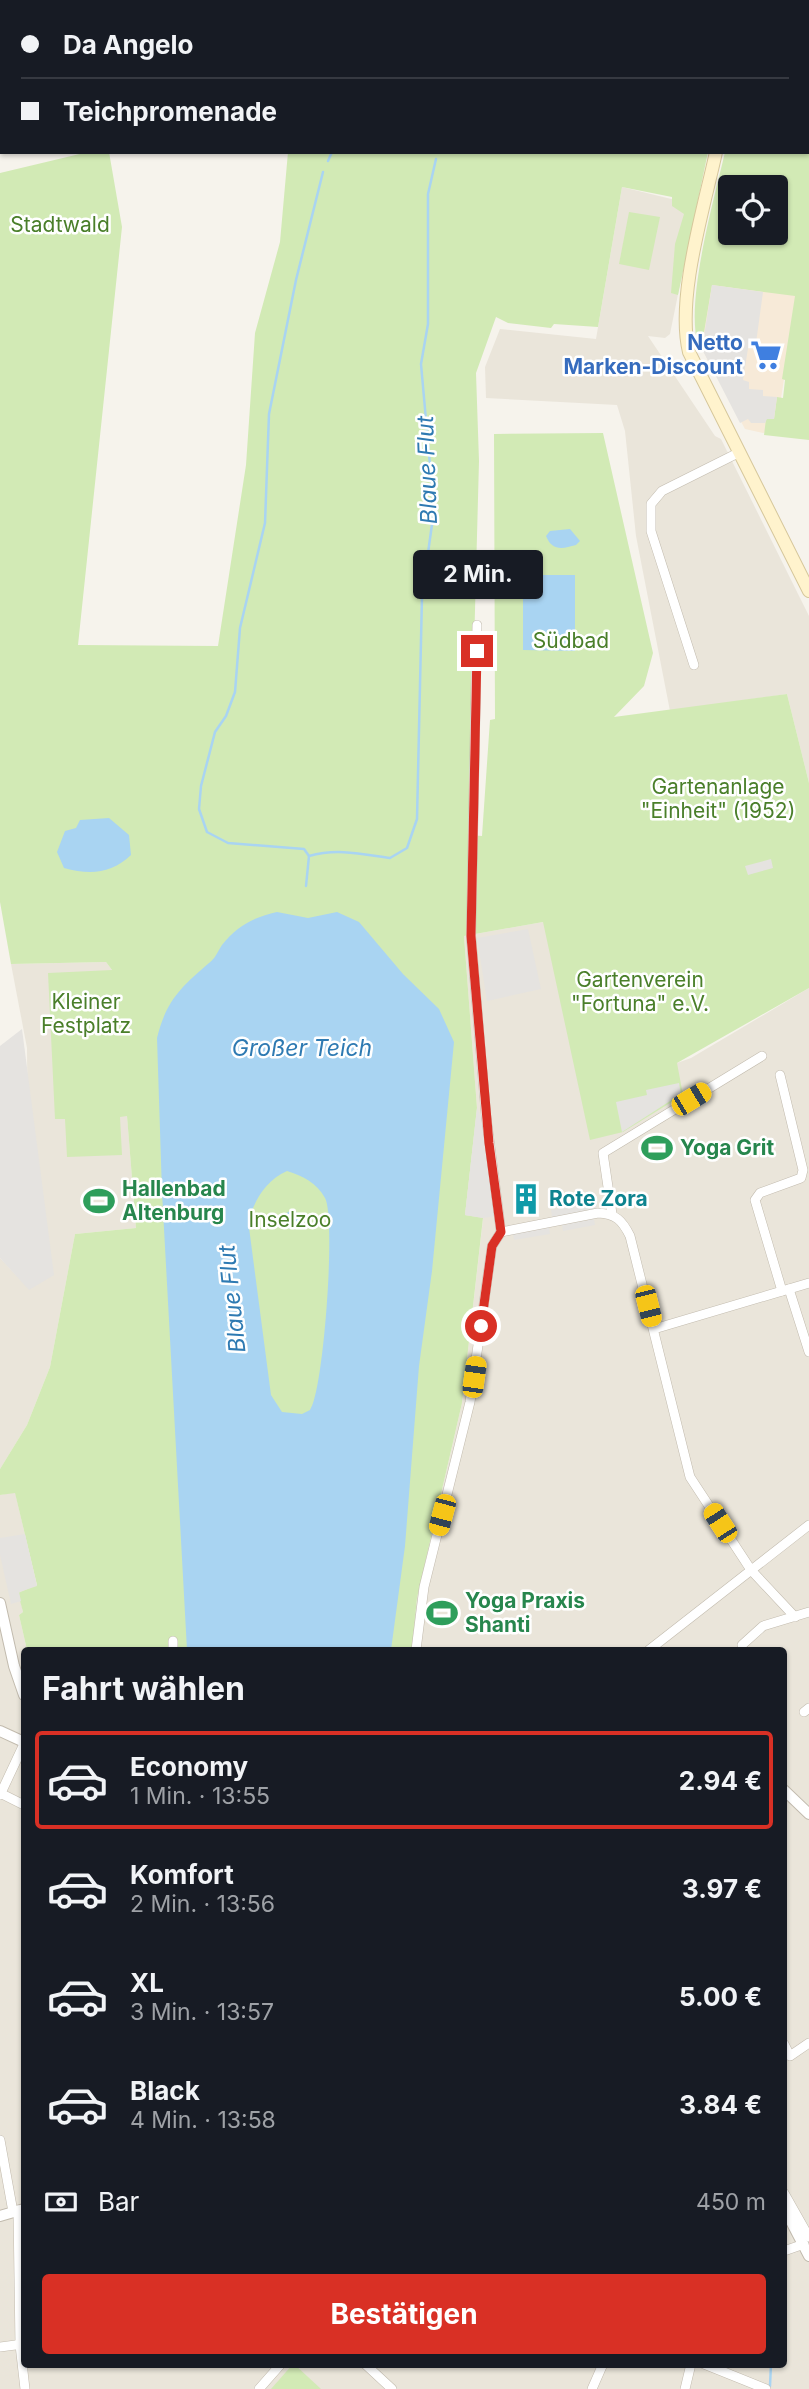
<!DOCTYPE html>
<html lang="de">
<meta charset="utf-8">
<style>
:root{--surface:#171b24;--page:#20242c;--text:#f1f3f6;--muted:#9ea1a6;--line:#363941;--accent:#d93025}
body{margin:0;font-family:Inter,sans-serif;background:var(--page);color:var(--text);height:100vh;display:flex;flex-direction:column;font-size:26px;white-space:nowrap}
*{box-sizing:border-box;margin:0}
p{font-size:23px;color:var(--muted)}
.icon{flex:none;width:38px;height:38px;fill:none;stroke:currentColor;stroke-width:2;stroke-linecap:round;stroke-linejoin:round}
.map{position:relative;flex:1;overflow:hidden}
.details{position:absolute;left:21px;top:1647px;width:766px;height:721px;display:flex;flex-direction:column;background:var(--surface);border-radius:7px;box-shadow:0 2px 5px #0004}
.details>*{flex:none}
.guide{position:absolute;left:0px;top:0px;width:810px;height:154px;box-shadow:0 2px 5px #0004;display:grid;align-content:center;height:154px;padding:0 21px;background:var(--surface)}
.buttons{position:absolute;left:718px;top:175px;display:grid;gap:14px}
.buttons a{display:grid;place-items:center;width:70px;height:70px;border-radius:7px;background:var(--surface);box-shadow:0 2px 5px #0004;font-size:35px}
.end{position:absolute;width:32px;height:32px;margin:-16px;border:9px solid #d93025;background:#fff;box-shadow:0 0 0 4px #fff}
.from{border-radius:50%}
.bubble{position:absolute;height:49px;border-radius:7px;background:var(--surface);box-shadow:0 2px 5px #0004;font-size:23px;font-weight:700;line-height:49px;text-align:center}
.car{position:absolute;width:21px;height:42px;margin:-21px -10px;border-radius:9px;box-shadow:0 0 5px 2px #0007;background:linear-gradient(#f5c518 24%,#345 0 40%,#f5c518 0 76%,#345 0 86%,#f5c518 0)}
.guide b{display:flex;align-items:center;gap:24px;height:66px;font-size:26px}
.guide b+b{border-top:2px solid var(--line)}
.guide i{width:18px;height:18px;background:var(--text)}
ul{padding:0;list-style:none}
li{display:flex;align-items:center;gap:21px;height:98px;margin:0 14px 10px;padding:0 7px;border:4px solid transparent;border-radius:7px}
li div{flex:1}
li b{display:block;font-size:26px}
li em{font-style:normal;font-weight:700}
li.selected{border-color:var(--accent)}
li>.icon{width:63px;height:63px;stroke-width:1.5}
h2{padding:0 21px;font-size:32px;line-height:84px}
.pay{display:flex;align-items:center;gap:18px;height:77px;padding:0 21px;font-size:26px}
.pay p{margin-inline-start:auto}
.cta{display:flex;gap:14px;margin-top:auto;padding:14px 21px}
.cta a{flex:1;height:80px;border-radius:7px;background:var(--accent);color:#fff;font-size:28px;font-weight:700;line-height:80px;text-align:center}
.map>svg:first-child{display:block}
</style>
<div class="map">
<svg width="809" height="2389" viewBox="0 0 809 2389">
<rect width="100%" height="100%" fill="#f6f3ec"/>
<g fill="#eae5da">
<polygon points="622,187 696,205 670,334 665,338 648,336 715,436 721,439 809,616 809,783 787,694 670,711 636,536 625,431 617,405 486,398 485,367 500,329 596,339"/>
<polygon points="543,922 677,1063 691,1058 809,988 809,2389 0,2389 0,1495 15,1492 37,1586 19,1593 23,1612 19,1615 27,1650 24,1650 24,2364 784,2364 784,1650 412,1650 417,1598 462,1403 483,1219 465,1215 477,1108 464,936"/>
<polygon points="106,962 121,982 122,1053 136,1228 75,1234 50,1367 27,1425 0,1469 0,1258 29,1289 27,1048 11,964"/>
</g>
<polygon fill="#f7ead8" points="706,271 798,290 776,430 763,433 745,429 702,349 697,331"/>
<g fill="#d2eab5" fill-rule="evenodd">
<polygon points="295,0 448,0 448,2 294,2"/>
<polygon points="510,0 631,0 637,2 509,2"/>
<path d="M809,138V440L764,435L766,419H774L777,397L783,398L785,380L782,379L795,296L712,285L702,344L698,345C685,301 714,200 725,152H808ZM730,187H775V233H730Z"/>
<polygon points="88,152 109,152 122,227 78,645 218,646 246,465 255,333 280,242 288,152 708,152 678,295 671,293 675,244 684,214 672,206 672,197 622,187 598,327 554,324 551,328 508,323 496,317 476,373 479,461 469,835 482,836 490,720 495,719 494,434 603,433 653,653 644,686 614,717 787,694 809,783 809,988 677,1063 683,1095 623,1132 590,1140 543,922 464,936 477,1108 465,1215 483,1218 462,1403 417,1598 412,1650 27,1650 19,1615 23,1612 18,1593 37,1585 15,1493 0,1495 0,1469 27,1425 50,1367 75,1234 136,1228 127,1116 120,1117 122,1155 67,1157 65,1119 55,1119 48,973 112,970 106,962 11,964 0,902 0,173"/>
<polygon points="629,212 660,217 649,270 619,264"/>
<polygon points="293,2364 294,2364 321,2389 271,2389"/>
</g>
<g fill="#e5e3e0">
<polygon points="712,285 763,292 756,343 749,342 743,380 749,382 749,389 763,390 763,396 777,397 774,419 767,419 765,423 751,423 748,419 740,423 702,349"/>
<polygon points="771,859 773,868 748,875 745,866"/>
<polygon points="528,929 541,989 487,1001 477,938"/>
<polygon points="22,1029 54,1275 29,1290 0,1258 0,1046"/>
<polygon points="679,1083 681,1094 622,1132 616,1102 647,1095 646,1090"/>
<polygon points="477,1108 480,1115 486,1115 497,1216 483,1218 465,1215"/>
<polygon points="596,1202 597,1209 552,1217 551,1210"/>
<polygon points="594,1219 595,1225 563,1231 562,1225"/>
<polygon points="549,1227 550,1234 514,1240 513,1234"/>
<polygon points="25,1534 37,1586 19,1592 21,1601 11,1604 0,1555 0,1538"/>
</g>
<g fill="#a9d4f2" fill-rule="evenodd">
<path d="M570,529L580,541L576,545C562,549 552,551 546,536L550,531Z"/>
<polygon points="523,575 575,575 575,651 523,650"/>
<path d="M109,818L129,835L131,855C111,874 90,875 64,868L57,852L65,831L76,828L80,820Z"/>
<path d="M277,912L308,918L337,912L359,922L403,974L439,1009L454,1042L432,1271L419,1366L405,1546L391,1650H187L162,1192L157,1038C166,1001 181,987 209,963C215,959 218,951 222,945C237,926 254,917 277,912ZM287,1171C303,1176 317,1183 325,1198C336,1217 324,1391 310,1410L302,1414L282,1412L271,1395L248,1220C256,1199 265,1181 287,1171Z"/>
<circle cx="292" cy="1220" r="9"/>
</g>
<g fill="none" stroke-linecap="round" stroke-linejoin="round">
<g stroke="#a9d4f2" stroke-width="2.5">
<polyline points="392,2 393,0"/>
<polyline points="420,2 420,0"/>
<polyline points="328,161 332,152"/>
<polyline points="309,856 304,849 228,843 207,832 199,809 201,786 215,732 226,716 235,692 240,628 265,523 269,414 296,280 323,172"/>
<path d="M306,886L309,856C337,848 362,854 390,858L407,848L417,819L422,596L434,510L421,364L428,324V194L436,159"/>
<polyline points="770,2386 771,2364"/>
</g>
<defs>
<g id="minor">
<polyline points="808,67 809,67"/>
<polyline points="477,625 471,936 486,1115 501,1232"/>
<polyline points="694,665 651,531 651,504 662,491 740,452"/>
<polyline points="780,1075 803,1170 801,1178 760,1193 755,1200 782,1291"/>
<polyline points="612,1214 603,1153 762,1056"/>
<path d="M501,1232L598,1213C616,1214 622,1220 630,1236L690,1477L751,1570L795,1617"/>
<polyline points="789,1289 809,1352"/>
<polyline points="654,1329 809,1283"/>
<polyline points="173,1641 173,1650"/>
<polyline points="742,1645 763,1626 809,1612"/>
<polyline points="416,1650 424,1587 470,1402 492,1246 501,1232"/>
<polyline points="649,1650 809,1525"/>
<polyline points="804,1712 809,1708"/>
<polyline points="0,1793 24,1805"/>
<polyline points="0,1795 24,1744"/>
<polyline points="784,2044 790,2056 809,2043"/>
<polyline points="0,2140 13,2212"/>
<polyline points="784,2193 809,2237"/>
<polyline points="18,2210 20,2345 25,2389"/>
<polyline points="784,2251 804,2244"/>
<polyline points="0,2347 23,2344"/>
<polyline points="365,2364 392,2389"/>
<polyline points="704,2364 766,2389"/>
<polyline points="259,2389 281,2364"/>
<polyline points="592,2389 603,2364"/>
<polyline points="685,2389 691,2364"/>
</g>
<g id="tertiary">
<polyline points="0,1603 14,1666 24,1695"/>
<polyline points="0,1731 24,1742"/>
<polyline points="784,1790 809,1814"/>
<polyline points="784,2208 809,2256"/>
<polyline points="0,2216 24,2209"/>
</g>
<g id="secondary">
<polyline points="747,2 748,0"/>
<path d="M716,152C704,208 676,298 689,352L809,591"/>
</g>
</defs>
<use href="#minor" stroke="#c2bbae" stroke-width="10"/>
<use href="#tertiary" stroke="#c2bbae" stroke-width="12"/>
<use href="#secondary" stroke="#d6c79b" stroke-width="14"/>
<use href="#minor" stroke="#fff" stroke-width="9"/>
<use href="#tertiary" stroke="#fff" stroke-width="10"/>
<use href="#secondary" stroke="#fff3cd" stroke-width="12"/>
</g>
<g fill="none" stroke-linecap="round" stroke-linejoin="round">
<polyline stroke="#d93025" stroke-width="9" points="477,651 471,936 489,1143 501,1232 492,1246 481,1326"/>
</g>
<defs>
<symbol id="supermarket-bare" viewBox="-9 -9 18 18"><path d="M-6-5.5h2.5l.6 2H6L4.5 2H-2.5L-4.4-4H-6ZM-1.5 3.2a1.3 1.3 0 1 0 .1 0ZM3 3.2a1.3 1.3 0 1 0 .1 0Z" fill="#3f7fe0" stroke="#fff" stroke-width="2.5" paint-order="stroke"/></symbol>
<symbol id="stadium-bare" viewBox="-9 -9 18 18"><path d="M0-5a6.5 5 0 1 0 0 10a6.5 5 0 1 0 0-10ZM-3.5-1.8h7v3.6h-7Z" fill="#2e9e5b" stroke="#fff" stroke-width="2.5" paint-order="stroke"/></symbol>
<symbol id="building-bare" viewBox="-9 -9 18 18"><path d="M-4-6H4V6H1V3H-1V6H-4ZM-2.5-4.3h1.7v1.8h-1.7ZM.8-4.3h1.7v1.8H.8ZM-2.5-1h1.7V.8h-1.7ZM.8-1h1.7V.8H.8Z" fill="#0f9aa8" stroke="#fff" stroke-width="2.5" paint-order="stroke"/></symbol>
</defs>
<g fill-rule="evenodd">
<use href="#supermarket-bare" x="744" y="333" width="44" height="44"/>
<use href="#stadium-bare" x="635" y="1126" width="44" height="44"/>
<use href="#building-bare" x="504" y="1177" width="44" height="44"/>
<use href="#stadium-bare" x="77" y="1179" width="44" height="44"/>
<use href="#stadium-bare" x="420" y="1591" width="44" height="44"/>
</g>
<g text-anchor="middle" stroke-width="5" stroke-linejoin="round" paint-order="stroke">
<g font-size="21" fill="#4a7f2a" stroke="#fff">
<text x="60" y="232">Stadtwald</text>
<text x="571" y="648">Südbad</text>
<text x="718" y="794">Gartenanlage<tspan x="718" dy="24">"Einheit" (1952)</tspan></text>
<text x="640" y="987">Gartenverein<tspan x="640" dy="24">"Fortuna" e.V.</tspan></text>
<text x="86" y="1009">Kleiner<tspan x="86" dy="24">Festplatz</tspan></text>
<text x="290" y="1227">Inselzoo</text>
</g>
<g font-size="21" font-weight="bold" fill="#366cbe" stroke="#fff" text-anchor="end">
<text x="743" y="350">Netto<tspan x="743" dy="24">Marken-Discount</tspan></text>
</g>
<g font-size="21" font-weight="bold" fill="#27864d" stroke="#fff" text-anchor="start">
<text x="680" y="1155">Yoga Grit</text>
<text x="122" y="1196">Hallenbad<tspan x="122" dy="24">Altenburg</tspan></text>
<text x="465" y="1608">Yoga Praxis<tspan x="465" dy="24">Shanti</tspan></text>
</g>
<g font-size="21" font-weight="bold" fill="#0d838f" stroke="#fff" text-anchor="start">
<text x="549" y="1206">Rote Zora</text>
</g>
<g font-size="23" font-style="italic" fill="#2e7ab2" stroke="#fff">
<text transform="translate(427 470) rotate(-92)" y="8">Blaue Flut</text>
<text x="302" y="1056">Großer Teich</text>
<text transform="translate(232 1299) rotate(-96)" y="8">Blaue Flut</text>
</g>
</g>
</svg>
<div class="buttons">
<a><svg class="icon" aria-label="locate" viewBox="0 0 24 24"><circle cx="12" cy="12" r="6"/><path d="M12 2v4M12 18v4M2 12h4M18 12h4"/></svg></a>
</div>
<i class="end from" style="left:481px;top:1326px"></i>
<i class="end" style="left:477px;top:651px"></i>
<div class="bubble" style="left:413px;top:550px;width:130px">2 Min.</div>
<i class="car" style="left:691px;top:1099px;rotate:59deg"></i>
<i class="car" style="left:648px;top:1306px;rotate:166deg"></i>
<i class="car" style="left:474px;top:1377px;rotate:8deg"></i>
<i class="car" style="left:442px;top:1515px;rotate:195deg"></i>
<i class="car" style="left:720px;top:1523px;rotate:327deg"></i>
<div class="guide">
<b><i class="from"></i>Da Angelo</b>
<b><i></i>Teichpromenade</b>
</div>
<section class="details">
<h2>Fahrt wählen</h2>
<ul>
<li class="selected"><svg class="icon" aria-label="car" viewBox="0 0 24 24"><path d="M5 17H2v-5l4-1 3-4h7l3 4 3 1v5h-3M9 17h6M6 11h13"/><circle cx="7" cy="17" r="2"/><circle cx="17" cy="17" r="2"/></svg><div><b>Economy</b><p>1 Min. · 13:55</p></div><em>2.94 €</em></li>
<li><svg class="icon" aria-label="car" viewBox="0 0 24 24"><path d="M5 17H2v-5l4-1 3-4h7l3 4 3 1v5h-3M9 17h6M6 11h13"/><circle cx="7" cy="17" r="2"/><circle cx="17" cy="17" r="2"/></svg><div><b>Komfort</b><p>2 Min. · 13:56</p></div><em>3.97 €</em></li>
<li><svg class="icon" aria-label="car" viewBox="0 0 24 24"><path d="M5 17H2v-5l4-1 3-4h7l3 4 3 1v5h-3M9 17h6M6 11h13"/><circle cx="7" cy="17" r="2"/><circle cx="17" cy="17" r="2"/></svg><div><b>XL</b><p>3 Min. · 13:57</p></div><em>5.00 €</em></li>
<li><svg class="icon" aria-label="car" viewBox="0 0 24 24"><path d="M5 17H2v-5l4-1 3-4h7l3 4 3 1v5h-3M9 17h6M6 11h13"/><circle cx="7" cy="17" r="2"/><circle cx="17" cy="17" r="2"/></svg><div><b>Black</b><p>4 Min. · 13:58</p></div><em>3.84 €</em></li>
</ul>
<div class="pay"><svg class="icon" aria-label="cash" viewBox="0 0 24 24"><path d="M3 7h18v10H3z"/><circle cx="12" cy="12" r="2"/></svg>Bar<p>450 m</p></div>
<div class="cta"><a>Bestätigen</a></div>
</section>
</div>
